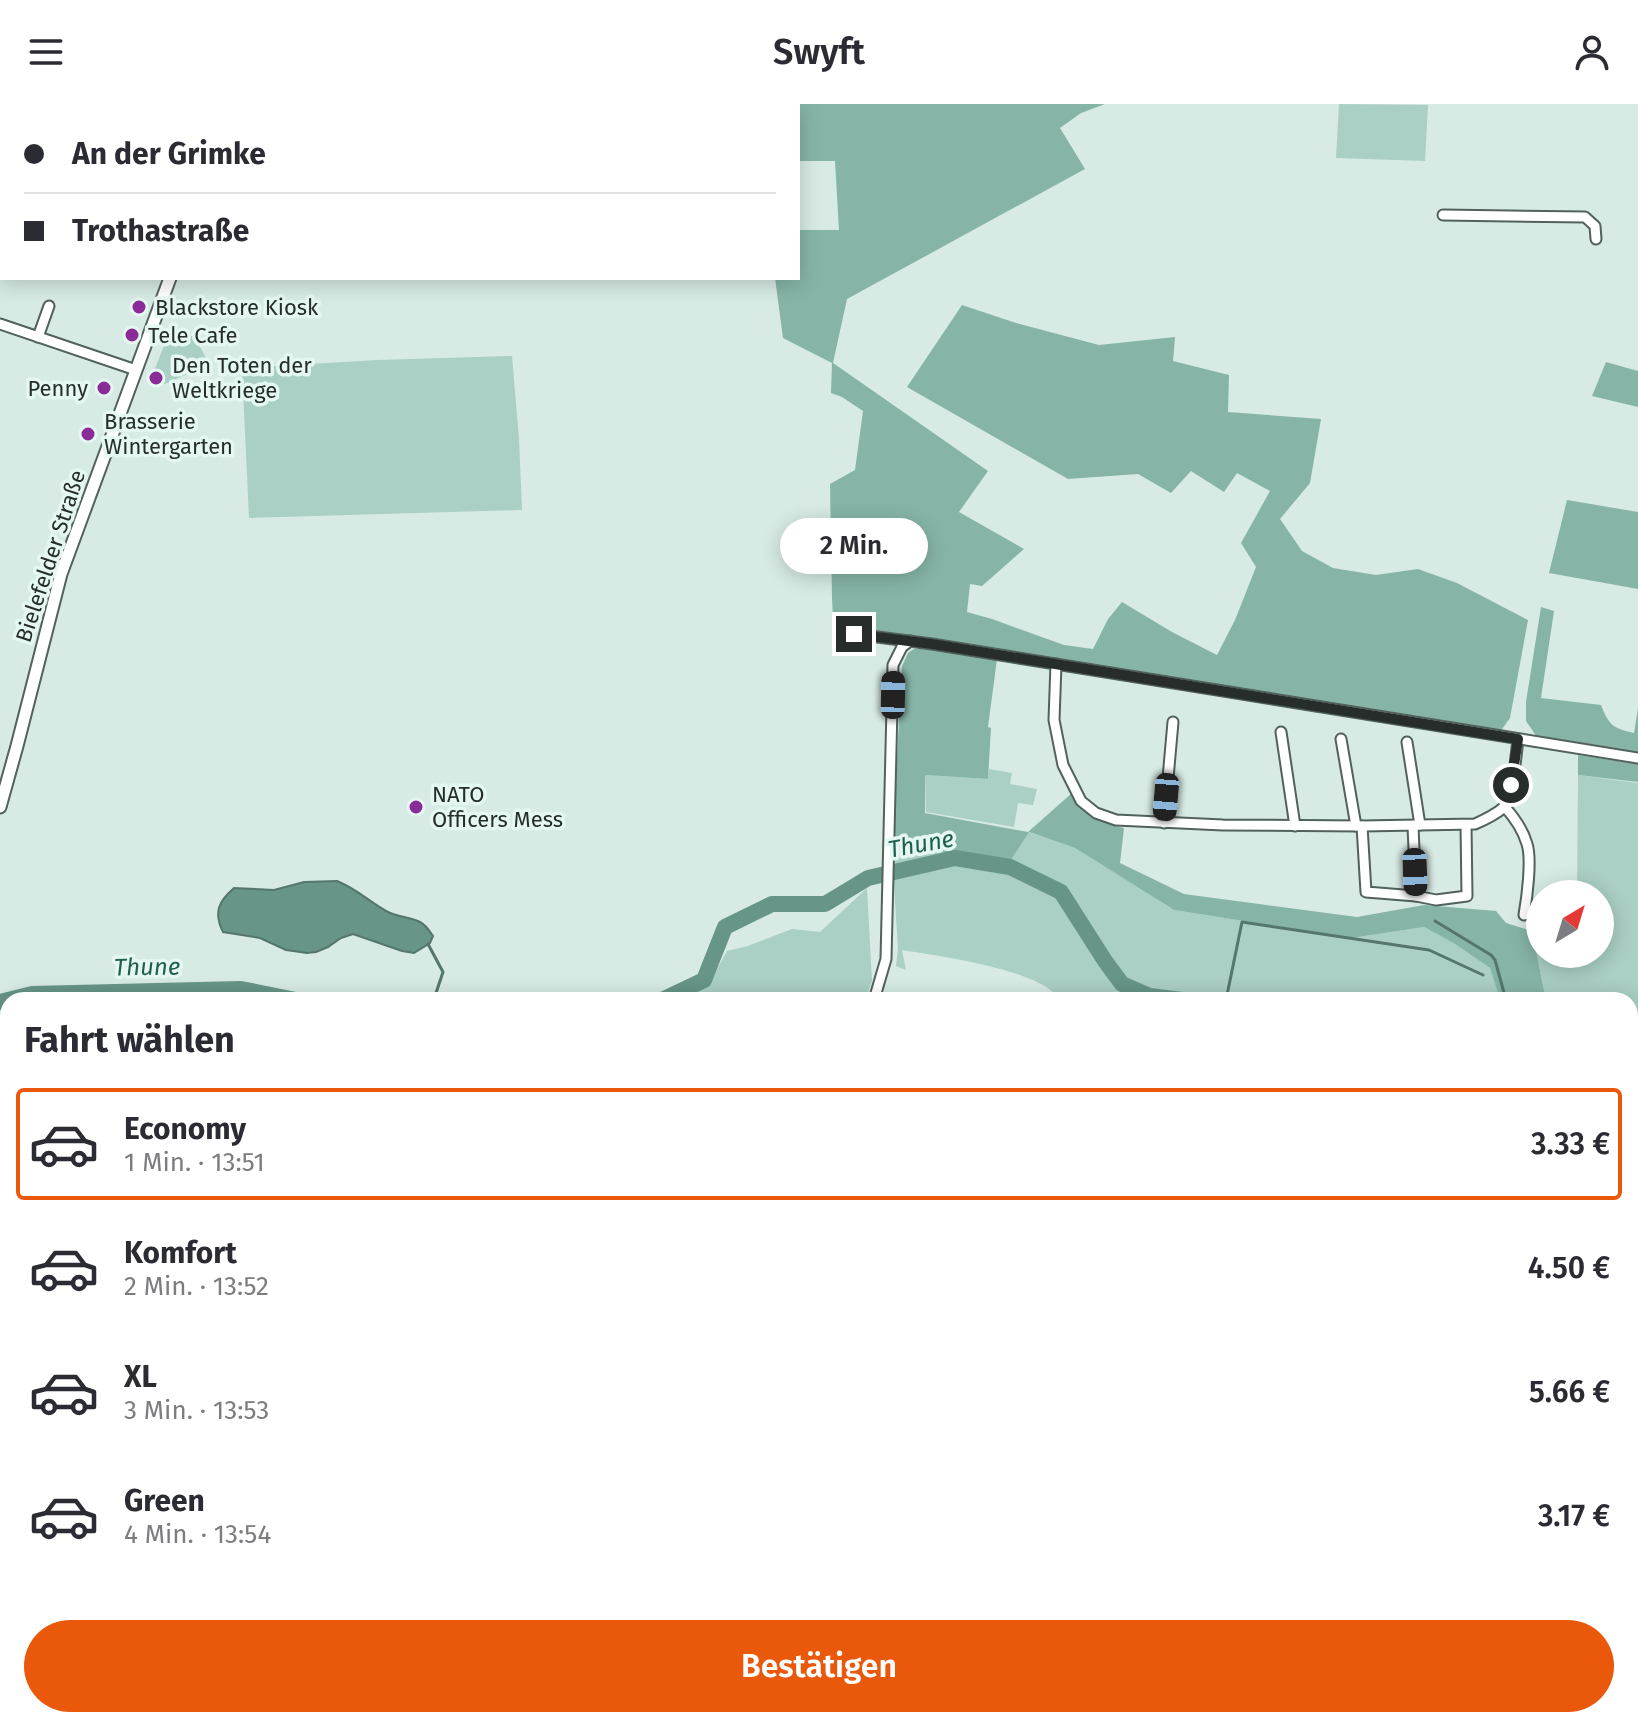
<!DOCTYPE html>
<html lang="de">
<meta charset="utf-8">
<style>
:root{--surface:#fff;--page:#f2f2f3;--text:#2b2b33;--muted:#7c7c81;--line:#e1e1e2;--accent:#ea580c}
body{margin:0;font-family:"Fira Sans",sans-serif;background:var(--page);color:var(--text);height:100vh;display:flex;flex-direction:column;font-size:30px;white-space:nowrap}
*{box-sizing:border-box;margin:0}
p{font-size:26px;color:var(--muted)}
.icon{flex:none;width:44px;height:44px;fill:none;stroke:currentColor;stroke-width:2;stroke-linecap:round;stroke-linejoin:round}
.map{position:relative;flex:1;overflow:hidden}
.sheet{position:absolute;left:0px;top:888px;width:1638px;height:736px;display:flex;flex-direction:column;background:var(--surface);border-radius:24px 24px 0 0;box-shadow:0 4px 20px #0003}
.sheet>*{flex:none}
.guide{position:absolute;left:0px;top:0px;width:800px;height:176px;box-shadow:0 4px 20px #0003;display:grid;align-content:center;height:176px;padding:0 24px;background:var(--surface)}
.needle{width:52px;rotate:38deg}
.controls{position:absolute;left:1526px;top:776px;display:grid;gap:16px}
.controls a{display:grid;place-items:center;width:88px;height:88px;border-radius:50%;background:var(--surface);box-shadow:0 4px 20px #0003;font-size:40px}
.end{position:absolute;width:36px;height:36px;margin:-18px;border:10px solid #262d2b;background:#fff;box-shadow:0 0 0 4px #fff}
.from{border-radius:50%}
.bubble{position:absolute;height:56px;border-radius:28px;background:var(--surface);box-shadow:0 4px 20px #0003;font-size:26px;font-weight:600;line-height:56px;text-align:center}
.car{position:absolute;width:24px;height:48px;margin:-24px -12px;border-radius:10px;box-shadow:0 0 6px 2px #0007;background:linear-gradient(#222 24%,#8ab4d8 0 40%,#222 0 76%,#8ab4d8 0 86%,#222 0)}
.guide b{display:flex;align-items:center;gap:28px;height:76px;font-size:30px}
.guide b+b{border-top:2px solid var(--line)}
.guide i{width:20px;height:20px;background:var(--text)}
ul{padding:0;list-style:none}
li{display:flex;align-items:center;gap:24px;height:112px;margin:0 16px 12px;padding:0 8px;border:4px solid transparent;border-radius:8px}
li div{flex:1}
li b{display:block;font-size:30px}
li em{font-style:normal;font-weight:600}
li.active{border-color:var(--accent)}
li>.icon{width:72px;height:72px;stroke-width:1.5}
h2{padding:0 24px;font-size:36px;line-height:96px}
.primary-button{display:flex;gap:16px;margin-top:auto;padding:16px 24px}
.primary-button a{flex:1;height:92px;border-radius:48px;background:var(--accent);color:#fff;font-size:32px;font-weight:600;line-height:92px;text-align:center}
header{display:flex;justify-content:space-between;align-items:center;height:104px;padding:0 24px;background:var(--surface);font-size:36px;font-weight:600}
.map>svg:first-child{display:block}
</style>
<header><svg class="icon" aria-label="menu" viewBox="0 0 24 24"><path d="M4 6h16M4 12h16M4 18h16"/></svg>Swyft<svg class="icon" aria-label="person" viewBox="0 0 24 24"><circle cx="12" cy="8" r="4"/><path d="M4 21q1-7 8-7t8 7"/></svg></header>
<div class="map">
<svg width="1638" height="1624" viewBox="0 0 1638 1624">
<rect width="100%" height="100%" fill="#d7eae4"/>
<g fill="#aacfc4">
<polygon points="1339,0 1428,1 1425,57 1336,54"/>
<polygon points="170,226 195,233 209,260 165,280 153,270"/>
<polygon points="512,252 519,335 522,406 249,414 242,264 378,256"/>
<polygon points="989,665 1012,669 1010,680 1037,685 1033,701 1018,699 1014,723 926,708 925,671 988,675"/>
<polygon points="1578,671 1638,679 1638,1234 1630,1229 1630,896 1546,896 1532,827 1540,827 1540,850 1600,850 1600,790 1577,790"/>
<path d="M1028,728L1075,744L1174,806L1352,834L1424,823L1455,840L1490,864L1500,896H1059C1046,866 933,851 902,846L906,866L896,862L898,845L892,748L967,749L1011,756Z"/>
<polygon points="867,784 872,877 865,896 818,896 820,892 816,896 689,896 693,889 711,876 727,847 748,842 792,825 820,828"/>
<polygon points="8,908 8,1048 0,1045 0,909"/>
<polygon points="641,1616 812,1616 953,1624 571,1624 571,1620"/>
</g>
<g fill="#86b5a7">
<polygon points="634,0 1105,0 1081,9 1060,24 1085,65 847,195 833,259 988,367 959,408 1024,445 982,482 970,480 967,508 992,515 1064,541 1093,545 1108,515 1122,498 1172,528 1217,551 1235,516 1256,463 1241,439 1270,387 1237,369 1224,388 1191,367 1171,389 1138,370 1068,375 907,283 962,201 1016,219 1099,241 1175,233 1173,257 1229,271 1228,308 1321,315 1310,379 1280,415 1302,447 1333,464 1376,471 1418,465 1457,479 1528,516 1510,614 1500,628 919,533 834,534 832,494 830,380 855,366 863,307 842,293 831,289 832,259 783,234 775,174 798,174 798,126 839,126 835,57 798,57 798,2 633,2"/>
<polygon points="1606,258 1638,267 1638,303 1592,292"/>
<polygon points="1567,396 1638,408 1638,485 1549,469"/>
<path d="M1541,503L1554,507L1541,594L1601,601C1609,621 1612,624 1634,629L1638,604V649L1537,633L1526,617V598Z"/>
<path d="M914,545H931L997,555L988,623L991,624L988,675L925,671V709L1028,728L1072,689C1087,710 1100,719 1124,724L1120,759L1184,790L1357,813L1424,801L1496,807L1506,819L1532,827L1546,896H1500L1490,864L1455,840L1424,823L1352,834L1174,806L1075,744L1029,728L1011,756L967,749L892,748L902,562L908,549Z"/>
<polygon points="1578,651 1638,660 1638,678 1578,671"/>
<polygon points="1630,1229 1638,1234 1638,1562 1630,1574"/>
<polygon points="8,1344 8,1616 169,1616 169,1619 161,1620 162,1624 0,1624 0,1345"/>
<polygon points="1011,1616 1613,1616 1612,1624 1004,1624 1010,1622"/>
</g>
<path fill="#679588" stroke="#54766c" stroke-width="2" d="M337,777C359,786 369,798 388,808C398,813 410,813 420,818C426,821 429,826 433,832L430,839L414,849L402,847L353,830L341,834L328,843L316,848L307,849L286,846L260,834L223,828C213,808 219,797 234,784L274,786L304,778Z"/>
<g fill="none" stroke-linecap="round" stroke-linejoin="round">
<g stroke="#54766c" stroke-width="3">
<polyline points="1435,817 1491,851 1495,856 1506,896"/>
<polyline points="428,840 443,868 436,889"/>
<polyline points="652,896 663,894"/>
<polyline points="1226,896 1242,818 1429,846 1483,871"/>
</g>
<g stroke="#679588" stroke-width="16">
<polyline points="662,896 704,876 725,823 772,800 825,800 868,774 955,754 1010,763 1061,788 1105,857 1122,880 1150,892 1182,896"/>
<polyline points="0,898 32,890 241,885 296,896"/>
<polyline points="1630,1064 1638,1064"/>
</g>
<defs>
<g id="minor">
<polyline points="1443,111 1585,113 1595,122 1596,135"/>
<polyline points="0,220 136,266"/>
<polyline points="38,233 49,202"/>
<polyline points="854,530 932,540 1638,654"/>
<path d="M1056,560L1054,616L1063,661L1081,697L1096,709L1116,716L1223,721L1362,722L1475,720C1484,716 1495,711 1503,704C1513,693 1516,651 1518,635"/>
<polyline points="1281,628 1295,722"/>
<polyline points="1341,635 1356,722"/>
<polyline points="1407,638 1420,721"/>
<path d="M1504,702C1514,713 1523,726 1527,740C1532,755 1527,794 1524,811"/>
<polyline points="1164,719 1173,618"/>
<polyline points="1362,722 1366,788 1416,792 1436,796 1467,792 1466,721"/>
<polyline points="1413,722 1416,792"/>
<polyline points="874,896 886,855 893,561 902,543 910,537"/>
<polyline points="0,1126 8,1124"/>
<polyline points="2,1195 1,1225 8,1271"/>
<polyline points="0,1292 8,1291"/>
<polyline points="1630,1539 1638,1544"/>
<polyline points="943,1616 994,1618 998,1616"/>
<polyline points="233,1622 449,1616"/>
</g>
<g id="major">
<polyline points="235,2 236,0"/>
<polyline points="0,703 17,642 61,470 170,174"/>
</g>
</defs>
<use href="#minor" stroke="#51615c" stroke-width="13"/>
<use href="#major" stroke="#51615c" stroke-width="15"/>
<use href="#minor" stroke="#fff" stroke-width="9"/>
<use href="#major" stroke="#fff" stroke-width="11"/>
<defs>
<g id="rail">
<polyline points="12,2 13,0"/>
<polyline points="0,45 2,38"/>
<polyline points="0,86 2,80"/>
</g>
</defs>
<use href="#rail" stroke="#616c68" stroke-width="6"/>
<use href="#rail" stroke="#e4f7f1" stroke-width="3" stroke-dasharray="9" stroke-linecap="butt"/>
</g>
<g fill="none" stroke-linecap="round" stroke-linejoin="round">
<polyline stroke="#262d2b" stroke-width="10" points="854,530 932,540 1518,635 1511,681"/>
</g>
<g fill="#892c97" stroke="#e4f7f1" stroke-width="3">
<circle cx="139" cy="203" r="8"/>
<circle cx="132" cy="231" r="8"/>
<circle cx="156" cy="274" r="8"/>
<circle cx="104" cy="284" r="8"/>
<circle cx="88" cy="330" r="8"/>
<circle cx="416" cy="703" r="8"/>
</g>
<g text-anchor="middle" stroke-width="7" stroke-linejoin="round" paint-order="stroke">
<g font-size="22" fill="#262d2b" stroke="#e4f7f1" text-anchor="start">
<text x="155" y="211">Blackstore Kiosk</text>
<text x="148" y="239">Tele Cafe</text>
<text x="172" y="269">Den Toten der<tspan x="172" dy="25">Weltkriege</tspan></text>
<text x="88" y="292" text-anchor="end">Penny</text>
<text x="104" y="325">Brasserie<tspan x="104" dy="25">Wintergarten</tspan></text>
<text x="432" y="698">NATO<tspan x="432" dy="25">Officers Mess</tspan></text>
</g>
<g font-size="22" fill="#262d2b" stroke="#e4f7f1">
<text transform="translate(50 452) rotate(-72)" y="8">Bielefelder Straße</text>
</g>
<g font-size="24" font-style="italic" fill="#205e4f" stroke="#e4f7f1">
<text transform="translate(921 740) rotate(-10)" y="8">Thune</text>
<text transform="translate(147 863) rotate(-1)" y="8">Thune</text>
</g>
</g>
</svg>
<div class="controls">
<a><svg class="needle" viewBox="-14 -14 28 28"><path d="M0-13l5 13h-10z" fill="#e53935"/><path d="M0 13l5-13h-10z" fill="#7c7c81"/></svg></a>
</div>
<i class="end from" style="left:1511px;top:681px"></i>
<i class="end" style="left:854px;top:530px"></i>
<div class="bubble" style="left:780px;top:414px;width:148px">2 Min.</div>
<i class="car" style="left:893px;top:591px;rotate:1deg"></i>
<i class="car" style="left:1166px;top:693px;rotate:185deg"></i>
<i class="car" style="left:1415px;top:768px;rotate:178deg"></i>
<div class="guide">
<b><i class="from"></i>An der Grimke</b>
<b><i></i>Trothastraße</b>
</div>
<section class="sheet">
<h2>Fahrt wählen</h2>
<ul>
<li class="active"><svg class="icon" aria-label="car" viewBox="0 0 24 24"><path d="M5 17H2v-5l4-1 3-4h7l3 4 3 1v5h-3M9 17h6M6 11h13"/><circle cx="7" cy="17" r="2"/><circle cx="17" cy="17" r="2"/></svg><div><b>Economy</b><p>1 Min. · 13:51</p></div><em>3.33 €</em></li>
<li><svg class="icon" aria-label="car" viewBox="0 0 24 24"><path d="M5 17H2v-5l4-1 3-4h7l3 4 3 1v5h-3M9 17h6M6 11h13"/><circle cx="7" cy="17" r="2"/><circle cx="17" cy="17" r="2"/></svg><div><b>Komfort</b><p>2 Min. · 13:52</p></div><em>4.50 €</em></li>
<li><svg class="icon" aria-label="car" viewBox="0 0 24 24"><path d="M5 17H2v-5l4-1 3-4h7l3 4 3 1v5h-3M9 17h6M6 11h13"/><circle cx="7" cy="17" r="2"/><circle cx="17" cy="17" r="2"/></svg><div><b>XL</b><p>3 Min. · 13:53</p></div><em>5.66 €</em></li>
<li><svg class="icon" aria-label="car" viewBox="0 0 24 24"><path d="M5 17H2v-5l4-1 3-4h7l3 4 3 1v5h-3M9 17h6M6 11h13"/><circle cx="7" cy="17" r="2"/><circle cx="17" cy="17" r="2"/></svg><div><b>Green</b><p>4 Min. · 13:54</p></div><em>3.17 €</em></li>
</ul>
<div class="primary-button"><a>Bestätigen</a></div>
</section>
</div>
